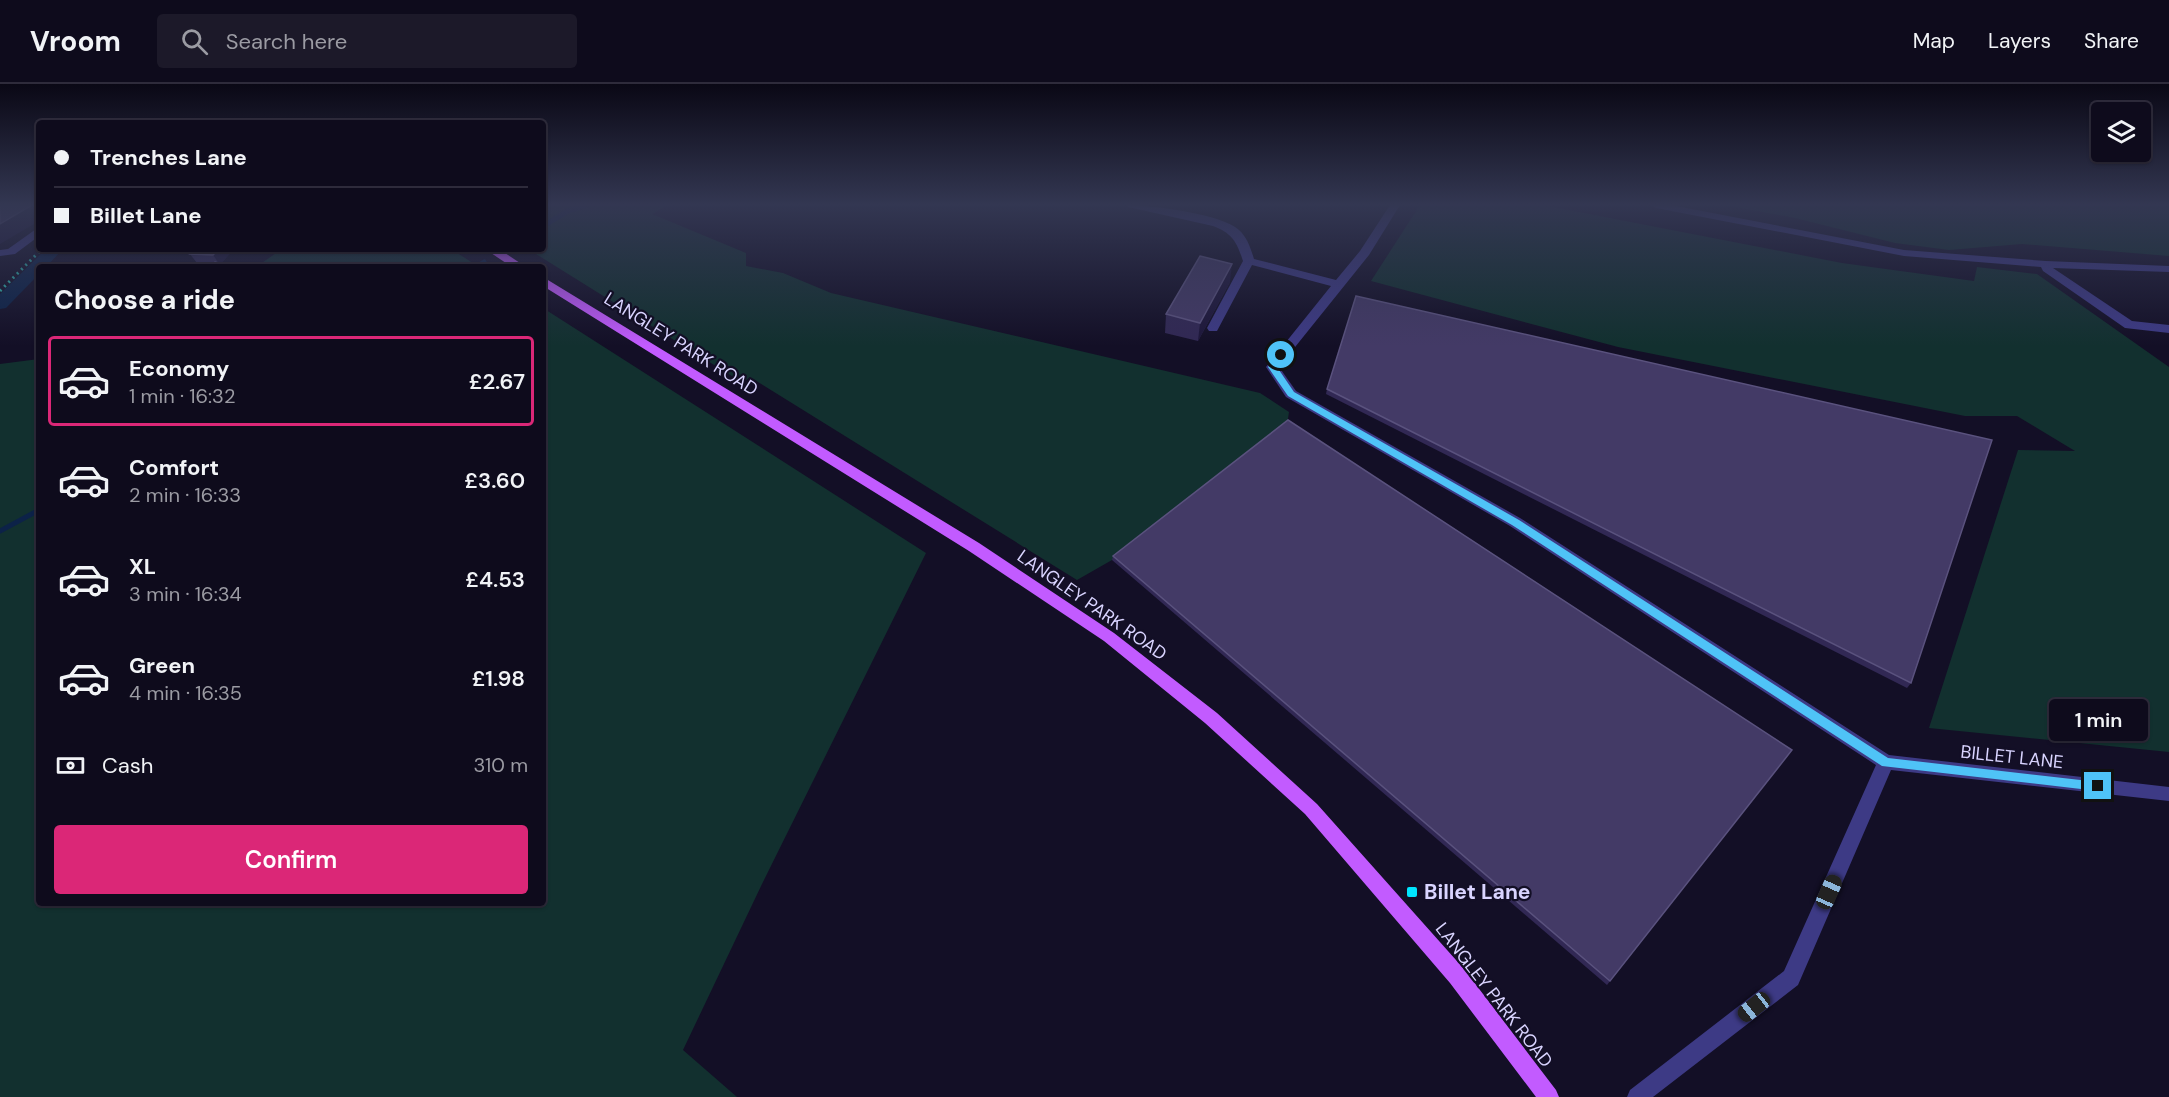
<!DOCTYPE html>
<meta charset="utf-8">
<style>
:root{--surface:#0e0b1c;--page:#1c1929;--text:#f1f3f6;--muted:#9b9ba3;--line:#2e2b3b;--accent:#db2777}
body{margin:0;font-family:"DM Sans",sans-serif;background:var(--page);color:var(--text);height:100vh;display:flex;flex-direction:column;font-size:22px;white-space:nowrap}
*{box-sizing:border-box;margin:0}
p{font-size:20px;color:var(--muted)}
.icon{flex:none;width:33px;height:33px;fill:none;stroke:currentColor;stroke-width:2;stroke-linecap:round;stroke-linejoin:round}
.map{position:relative;flex:1;overflow:hidden}
.side{position:absolute;left:36px;top:180px;width:510px;height:642px;display:flex;flex-direction:column;background:var(--surface);border-radius:6px;box-shadow:0 2px 4px #0004,0 0 0 2px var(--line)}
.side>*{flex:none}
.hud{position:absolute;left:36px;top:36px;width:510px;height:132px;border-radius:6px;box-shadow:0 2px 4px #0004,0 0 0 2px var(--line);display:grid;align-content:center;height:132px;padding:0 18px;background:var(--surface)}
.controls{position:absolute;left:2091px;top:18px;display:grid;gap:12px}
.controls a{display:grid;place-items:center;width:60px;height:60px;border-radius:6px;background:var(--surface);box-shadow:0 2px 4px #0004,0 0 0 2px var(--line);font-size:30px}
.end{position:absolute;width:27px;height:27px;margin:-14px;border:8px solid #4fc3f7;background:#111;box-shadow:0 0 0 3px #111}
.from{border-radius:50%}
.bubble{position:absolute;height:42px;border-radius:6px;background:var(--surface);box-shadow:0 2px 4px #0004,0 0 0 2px var(--line);font-size:20px;font-weight:600;line-height:42px;text-align:center}
.car{position:absolute;width:18px;height:36px;margin:-18px -9px;border-radius:8px;box-shadow:0 0 4px 2px #0007;background:linear-gradient(#222 24%,#8ab4d8 0 40%,#222 0 76%,#8ab4d8 0 86%,#222 0)}
.hud b{display:flex;align-items:center;gap:21px;height:57px;font-size:22px}
.hud b+b{border-top:2px solid var(--line)}
.hud i{width:15px;height:15px;background:var(--text)}
ul{padding:0;list-style:none}
li{display:flex;align-items:center;gap:18px;height:90px;margin:0 12px 9px;padding:0 6px;border:3px solid transparent;border-radius:6px}
li div{flex:1}
li b{display:block;font-size:22px}
li em{font-style:normal;font-weight:600}
li.active{border-color:var(--accent)}
li>.icon{width:54px;height:54px;stroke-width:1.5}
h2{padding:0 18px;font-size:27px;line-height:72px}
.pay{display:flex;align-items:center;gap:15px;height:66px;padding:0 18px;font-size:22px}
.pay p{margin-inline-start:auto}
.primary-button{display:flex;gap:12px;margin-top:auto;padding:12px 18px}
.primary-button a{flex:1;height:69px;border-radius:6px;background:var(--accent);color:#fff;font-size:24px;font-weight:600;line-height:69px;text-align:center}
header{display:flex;align-items:center;gap:36px;box-sizing:border-box;height:84px;padding:0 30px;background:var(--surface);border-bottom:2px solid var(--line)}
header strong{font-size:28px}
nav{display:flex;gap:33px;margin-inline-start:auto;font-size:21px}
.search{width:420px;height:54px;background:var(--page);display:flex;align-items:center;gap:15px;box-sizing:border-box;padding:0 21px;border-radius:6px;color:var(--muted);font-size:22px}
.map>svg:first-child{display:block}
</style>
<header>
<strong>Vroom</strong>
<div class="search"><svg class="icon" aria-label="search" viewBox="0 0 24 24"><circle cx="10" cy="10" r="6"/><path d="M15 15l6 6"/></svg>Search here</div>
<nav><a>Map</a><a>Layers</a><a>Share</a></nav>
</header>
<div class="map">
<svg width="2169" height="1013" viewBox="0 0 2169 1013">
<rect width="100%" height="100%" fill="#130f26"/>
<g fill="#12302f">
<polygon points="543,121 668,121 652,130 746,169 746,182 783,189 831,209 1260,309 1289,328 1287,341 1112,476 1077,496 750,293 743,299 528,165 543,165"/>
<polygon points="1420,121 1543,121 1842,179 1974,197 1977,183 2037,190 2169,283 2169,668 1929,644 2018,366 2075,367 2017,332 1965,332 1618,263 1371,197"/>
<polygon points="1725,121 2169,121 2169,172 2022,160 1949,166 1895,159 1795,134"/>
<polygon points="282,165 451,165 479,183 256,183"/>
<polygon points="543,224 926,469 762,800 683,966 737,1013 0,1013 0,280 39,275 39,819 543,819"/>
</g>
<g fill="none" stroke-linecap="round" stroke-linejoin="round">
<g stroke="#0c2248" stroke-width="5">
<polyline points="543,142 568,127 587,121"/>
<polyline points="476,183 484,178"/>
<polyline points="0,447 39,426"/>
</g>
<polygon fill="#0c2248" fill-rule="evenodd" points="46,165 63,165 46,183 39,183 39,190 6,224 0,225 0,210"/>
<polyline stroke="#2fb8b0" stroke-width="3" stroke-dasharray="2 4" stroke-linecap="butt" points="0,207 42,165"/>
<g fill="#3d3a85" fill-rule="evenodd">
<path d="M1127,121C1151,121 1222,130 1239,146C1247,153 1251,165 1254,175L1336,196L1360,167L1390,121H1400L1369,171L1279,283L1296,307L1520,434L1889,671L2169,703V717L1891,686L1798,901L1653,1013H1627L1630,1006L1784,887L1876,681L1510,442L1286,313L1266,283L1331,202L1252,181L1217,247H1209L1207,244L1243,177C1237,158 1232,149 1213,142L1128,123Z"/>
<polygon points="1651,121 1671,121 1904,166 2046,177 2169,182 2169,188 2053,184 2132,237 2169,241 2169,249 2125,244 2043,187 2041,183 1904,172 1656,124"/>
<polygon points="39,143 39,152 15,170 0,172 0,166 8,165"/>
</g>
<g fill="#c25bff" fill-rule="evenodd">
<polygon points="485,165 499,165 526,183 512,183"/>
<polygon points="543,193 979,459 1114,549 1217,629 1317,720 1464,885 1556,1006 1559,1013 1536,1013 1450,899 1305,730 1205,639 1104,557 969,467 543,202"/>
</g>
</g>
<g fill="#312854">
<polygon points="195,165 234,165 220,180 212,180 197,179 190,170"/>
<polygon points="1230,198 1198,257 1165,249 1166,230"/>
<polygon points="1327,305 1911,599 1907,604 1326,310"/>
<polygon points="1113,472 1792,666 1607,901 1112,476"/>
</g>
<g fill="#1d163a">
<polygon points="32,121 39,121 39,137 0,160 0,140"/>
<polygon points="219,165 234,165 220,181 213,171"/>
<polygon points="1232,180 1230,198 1198,257 1200,239"/>
</g>
<g fill="#433a66" stroke="#5a527e" stroke-width="1.5">
<polygon points="0,121 32,121 0,140"/>
<polygon points="195,165 219,165 213,171 190,170"/>
<polygon points="1200,172 1232,180 1200,239 1166,230"/>
<polygon points="215,178 225,182 223,183 208,183"/>
<polygon points="1356,212 1992,356 1911,599 1327,305"/>
<polygon points="1288,336 1792,666 1610,897 1113,472"/>
</g>
<linearGradient id="sky" x2="0" y2="1"><stop stop-color="#0a0815"/><stop offset="0.46" stop-color="#333752"/><stop offset="1" stop-color="#333752" stop-opacity="0"/></linearGradient>
<rect width="2169" height="262" fill="url(#sky)"/>
<polygon fill="#4fc3f7" points="1278,269 1285,271 1277,283 1294,308 1519,436 1888,674 2098,698 2104,702 2102,706 2098,707 1882,682 1512,441 1288,312 1268,283"/>
<rect fill="#00e5ff" stroke="#130f26" stroke-width="2" x="1406" y="802" width="12" height="12" rx="3"/>
<g text-anchor="middle" stroke-width="4.5" stroke-linejoin="round" paint-order="stroke">
<g font-size="18" fill="#d9d4ff" stroke="#130f26">
<text transform="translate(681 260) rotate(32)" y="6">LANGLEY PARK ROAD</text>
<text transform="translate(1092 521) rotate(35)" y="6">LANGLEY PARK ROAD</text>
<text transform="translate(2012 673) rotate(6)" y="6">BILLET LANE</text>
<text transform="translate(1494 911) rotate(52)" y="6">LANGLEY PARK ROAD</text>
</g>
<g font-size="21" font-weight="bold" fill="#d9d4ff" stroke="#130f26" text-anchor="start">
<text x="1424" y="815">Billet Lane</text>
</g>
</g>
</svg>
<div class="controls">
<a><svg class="icon" aria-label="layers" viewBox="0 0 24 24"><path d="M12 4l9 5-9 5-9-5zM3 14l9 5 9-5"/></svg></a>
</div>
<i class="end from" style="left:1281px;top:271px"></i>
<i class="end" style="left:2098px;top:702px"></i>
<div class="bubble" style="left:2049px;top:615px;width:99px">1 min</div>
<i class="car" style="left:1829px;top:808px;rotate:24deg"></i>
<i class="car" style="left:1754px;top:923px;rotate:232deg"></i>
<div class="hud">
<b><i class="from"></i>Trenches Lane</b>
<b><i></i>Billet Lane</b>
</div>
<section class="side">
<h2>Choose a ride</h2>
<ul>
<li class="active"><svg class="icon" aria-label="car" viewBox="0 0 24 24"><path d="M5 17H2v-5l4-1 3-4h7l3 4 3 1v5h-3M9 17h6M6 11h13"/><circle cx="7" cy="17" r="2"/><circle cx="17" cy="17" r="2"/></svg><div><b>Economy</b><p>1 min · 16:32</p></div><em>£2.67</em></li>
<li><svg class="icon" aria-label="car" viewBox="0 0 24 24"><path d="M5 17H2v-5l4-1 3-4h7l3 4 3 1v5h-3M9 17h6M6 11h13"/><circle cx="7" cy="17" r="2"/><circle cx="17" cy="17" r="2"/></svg><div><b>Comfort</b><p>2 min · 16:33</p></div><em>£3.60</em></li>
<li><svg class="icon" aria-label="car" viewBox="0 0 24 24"><path d="M5 17H2v-5l4-1 3-4h7l3 4 3 1v5h-3M9 17h6M6 11h13"/><circle cx="7" cy="17" r="2"/><circle cx="17" cy="17" r="2"/></svg><div><b>XL</b><p>3 min · 16:34</p></div><em>£4.53</em></li>
<li><svg class="icon" aria-label="car" viewBox="0 0 24 24"><path d="M5 17H2v-5l4-1 3-4h7l3 4 3 1v5h-3M9 17h6M6 11h13"/><circle cx="7" cy="17" r="2"/><circle cx="17" cy="17" r="2"/></svg><div><b>Green</b><p>4 min · 16:35</p></div><em>£1.98</em></li>
</ul>
<div class="pay"><svg class="icon" aria-label="cash" viewBox="0 0 24 24"><path d="M3 7h18v10H3z"/><circle cx="12" cy="12" r="2"/></svg>Cash<p>310 m</p></div>
<div class="primary-button"><a>Confirm</a></div>
</section>
</div>
